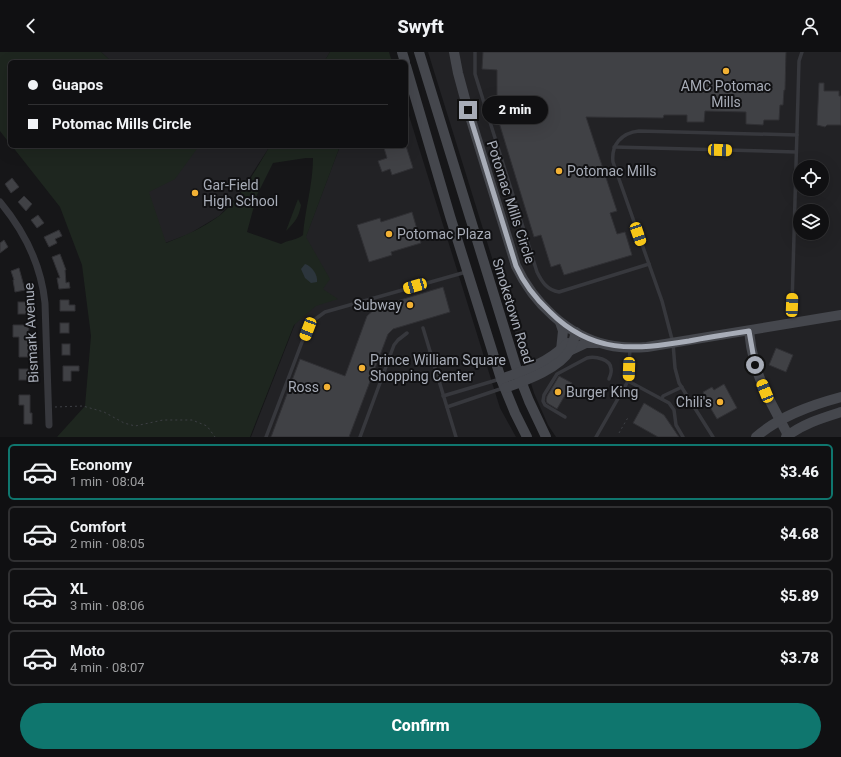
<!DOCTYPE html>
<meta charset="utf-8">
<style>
:root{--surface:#101012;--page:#19191b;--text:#f1f3f6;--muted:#9c9d9f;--line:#303032;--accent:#0f766e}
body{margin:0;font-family:Roboto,sans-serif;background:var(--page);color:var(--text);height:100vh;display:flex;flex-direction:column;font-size:15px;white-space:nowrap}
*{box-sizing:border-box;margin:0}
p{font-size:13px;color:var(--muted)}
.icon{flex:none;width:22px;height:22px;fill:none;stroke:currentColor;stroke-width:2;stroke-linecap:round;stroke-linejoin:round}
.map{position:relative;height:385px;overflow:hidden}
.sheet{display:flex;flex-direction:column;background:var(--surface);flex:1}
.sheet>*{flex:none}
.top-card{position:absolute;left:8px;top:8px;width:400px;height:88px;border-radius:6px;box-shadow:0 4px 16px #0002,0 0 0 1px var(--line);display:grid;align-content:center;height:88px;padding:0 20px;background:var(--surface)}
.buttons{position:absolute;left:793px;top:108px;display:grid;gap:8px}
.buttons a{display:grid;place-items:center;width:36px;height:36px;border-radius:50%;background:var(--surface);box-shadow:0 4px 16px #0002,0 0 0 1px var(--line);font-size:20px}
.end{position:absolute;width:18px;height:18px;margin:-9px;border:5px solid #a8adb8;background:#111;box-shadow:0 0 0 2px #111}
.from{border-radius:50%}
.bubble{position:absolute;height:28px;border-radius:14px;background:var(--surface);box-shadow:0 4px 16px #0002,0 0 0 1px var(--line);font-size:13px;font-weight:800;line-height:28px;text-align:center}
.car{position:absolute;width:12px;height:24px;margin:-12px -6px;border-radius:5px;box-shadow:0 0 3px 1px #0007;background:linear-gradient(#f5c518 24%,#345 0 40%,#f5c518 0 76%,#345 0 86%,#f5c518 0)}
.top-card b{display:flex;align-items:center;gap:14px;height:38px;font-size:15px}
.top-card b+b{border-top:1px solid var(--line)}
.top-card i{width:10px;height:10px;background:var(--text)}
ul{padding:7px 0 0;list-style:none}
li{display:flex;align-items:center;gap:12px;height:56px;margin:0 8px 6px;padding:0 12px;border:2px solid var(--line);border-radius:6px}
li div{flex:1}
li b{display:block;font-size:15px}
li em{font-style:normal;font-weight:800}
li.on{border-color:var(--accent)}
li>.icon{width:36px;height:36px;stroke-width:1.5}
.action{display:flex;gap:8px;margin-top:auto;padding:8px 20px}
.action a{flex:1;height:46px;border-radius:24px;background:var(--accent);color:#fff;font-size:16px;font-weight:800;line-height:46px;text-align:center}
header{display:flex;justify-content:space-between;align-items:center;height:52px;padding:0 20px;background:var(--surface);font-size:18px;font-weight:800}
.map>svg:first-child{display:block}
</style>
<header><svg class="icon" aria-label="back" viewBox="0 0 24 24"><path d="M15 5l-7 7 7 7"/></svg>Swyft<svg class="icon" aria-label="person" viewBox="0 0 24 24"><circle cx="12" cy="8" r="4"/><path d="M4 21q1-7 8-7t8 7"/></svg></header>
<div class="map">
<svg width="841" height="385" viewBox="0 0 841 385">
<rect width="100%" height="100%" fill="#161618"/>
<g fill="#222225" fill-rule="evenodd">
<polygon points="101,0 330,0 324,10 112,10"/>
<path d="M428,0H841V385H556L548,373L534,341ZM800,115H822V137H800ZM800,159H822V181H800Z"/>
<polygon points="406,54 500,356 516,385 251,385 300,259 283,245 340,94 406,94"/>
<polygon points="133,94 270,94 237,145 219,164 189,182 165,191"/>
</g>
<g fill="#1e261f" fill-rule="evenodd">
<polygon points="0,0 101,0 112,10 10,10 10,92 0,79"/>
<polygon points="330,0 389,0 392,10 324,10"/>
<path d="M12,94H199L175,127L149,140L166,191C184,184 203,176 219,164C241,147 255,118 270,94H340L306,185L330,227L323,237L338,247L316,254L294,273L250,385H57L85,354L91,284L82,213L60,155ZM306,106H313C313,132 305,157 303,183C297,188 288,188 281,192L247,180L257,143L273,111Z"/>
<path d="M298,147L301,153C299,165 295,170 286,179Z"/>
</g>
<path fill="#2c353c" d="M305,212C312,214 318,223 317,230L311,231L305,226L301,217Z"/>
<g fill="#404145" stroke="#303034">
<polygon points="483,0 786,0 785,38 784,38 783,53 780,53 779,68 764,68 763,73 746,72 746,60 705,59 704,70 687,70 687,63 664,63 663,66 586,65 617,159 610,161 617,182 625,180 632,203 564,223 560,212 551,215 541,183 534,185 497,64 497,18 482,17"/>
<polygon points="819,31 824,31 824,39 839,39 839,44 841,44 841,73 827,73 825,75 817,73"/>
<polygon points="390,94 406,94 413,116 392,123 390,117 382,120 378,109 387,106 384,96"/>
<polygon points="12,126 19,135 11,141 5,132"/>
<polygon points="24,144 32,152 26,159 18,150"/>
<polygon points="412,160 421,191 391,200 392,203 369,210 357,173 380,166 381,170"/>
<polygon points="38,163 44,171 37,176 31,168"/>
<polygon points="59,178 62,184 55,187 57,191 49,195 44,185"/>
<polygon points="4,188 8,195 0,201 0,191"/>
<polygon points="60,202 66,218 65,218 66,231 69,230 70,236 59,237 57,226 60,226 52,205"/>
<polygon points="19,216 25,238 15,240 13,228 14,228 11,219"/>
<polygon points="443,235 450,260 393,277 388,282 349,385 271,385 300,307 345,324 367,264 377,255"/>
<polygon points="60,248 69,248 69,253 75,253 75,259 60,259"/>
<rect x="18" y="250" width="9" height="12"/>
<rect x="60" y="271" width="9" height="10"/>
<polygon points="13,273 29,273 28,305 19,305 19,285 13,285"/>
<rect x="62" y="292" width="8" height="11"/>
<polygon points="776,296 793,303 786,320 769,313"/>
<polygon points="63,314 79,314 79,319 71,319 71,329 63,329"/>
<rect x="19" y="317" width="9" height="11"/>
<polygon points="559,324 572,331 557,357 547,351 546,348 547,344"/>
<polygon points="724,332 737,356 717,367 704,345 705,344 703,340 712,335 714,338"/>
<polygon points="19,343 30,343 30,361 32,361 32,372 24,372 24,353 19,353"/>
<polygon points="644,351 664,363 679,385 658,385 633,371"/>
</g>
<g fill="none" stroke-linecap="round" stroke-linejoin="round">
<g stroke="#3d3f44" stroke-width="1" stroke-dasharray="2 3" stroke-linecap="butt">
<polyline points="55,355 83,354 104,360 124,371 135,374 163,368 192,368 207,374 215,385"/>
<polyline points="619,381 627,367 629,366"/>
</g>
<g stroke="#37383d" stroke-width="3.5">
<path d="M475,0V22L537,220C542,230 547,238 559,240L649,212"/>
<polyline points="614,95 796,100"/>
<polyline points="794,270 792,253 799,9 802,0"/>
<polyline points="423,276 456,385"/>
<polyline points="628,329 669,351 674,358 676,373 683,385"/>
<polyline points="443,344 500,327"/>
<polyline points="662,347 663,344 682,335"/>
<polyline points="447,355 503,336"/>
<path d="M565,365L545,353L543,349L544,343L557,322L587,306C595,304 611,307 611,317C612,320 610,324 609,327"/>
<polyline points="266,385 307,277 314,268 325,260 466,220"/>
<polyline points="360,385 394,293 398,288 407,281"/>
<polyline points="596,385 628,329 630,297"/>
<path d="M713,385L679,331L675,316L673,291L662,249L613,110C611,93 621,81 639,79L797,83"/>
</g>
<path stroke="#37383d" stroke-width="7" d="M0,150C25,180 41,212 45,251L49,373"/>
<g stroke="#45474d" stroke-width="10">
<polyline points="402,0 405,10"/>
<polyline points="419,0 518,321 529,349 546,385"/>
<path d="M454,0L458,21L468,58L516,214C533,250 567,284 608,293C621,296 634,296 647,295L841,263"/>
<polyline points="406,14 450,164 501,327 515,361 527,385"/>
<polyline points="560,270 563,279 561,298"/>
<path d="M749,279C750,290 752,301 755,312C762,337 776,360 788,383"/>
<polyline points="569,299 586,291 598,291"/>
<path d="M501,327C527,318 548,310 568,291"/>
<path d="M505,336C524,329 559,317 570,298C573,293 574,286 576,280"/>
<path d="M756,385C780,364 811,353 841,345"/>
<path d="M786,385C802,372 822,366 841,360"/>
</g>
</g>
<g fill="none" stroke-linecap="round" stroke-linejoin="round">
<path stroke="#a8adb8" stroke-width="5" d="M468,58L516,214C524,232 535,246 550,260C592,302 634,298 689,289C709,285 729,282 749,279L755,313"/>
</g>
<g fill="#f2b134" stroke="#111113" stroke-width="1.5">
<circle cx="726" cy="19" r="4"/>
<circle cx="559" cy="119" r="4"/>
<circle cx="195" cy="141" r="4"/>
<circle cx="389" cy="182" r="4"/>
<circle cx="410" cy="253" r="4"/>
<circle cx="362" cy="316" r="4"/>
<circle cx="327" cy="335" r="4"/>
<circle cx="558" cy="340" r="4"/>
<circle cx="720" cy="350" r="4"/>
</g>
<g text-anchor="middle" stroke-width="4" stroke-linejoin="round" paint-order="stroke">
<g font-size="14" fill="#a8adb8" stroke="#111113" text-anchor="start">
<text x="726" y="39" text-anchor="middle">AMC Potomac<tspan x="726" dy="16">Mills</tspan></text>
<text x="567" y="124">Potomac Mills</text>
<text x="203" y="138">Gar-Field<tspan x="203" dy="16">High School</tspan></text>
<text x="397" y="187">Potomac Plaza</text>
<text x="402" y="258" text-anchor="end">Subway</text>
<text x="370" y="313">Prince William Square<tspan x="370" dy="16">Shopping Center</tspan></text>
<text x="319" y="340" text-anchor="end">Ross</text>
<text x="566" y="345">Burger King</text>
<text x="712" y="355" text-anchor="end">Chili's</text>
</g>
<g font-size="14" fill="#a8adb8" stroke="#111113">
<text transform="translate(511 150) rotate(72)" y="5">Potomac Mills Circle</text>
<text transform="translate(513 259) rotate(73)" y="5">Smoketown Road</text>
<text transform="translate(31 281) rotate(-93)" y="5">Bismark Avenue</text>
</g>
</g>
</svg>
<div class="buttons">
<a><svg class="icon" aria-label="locate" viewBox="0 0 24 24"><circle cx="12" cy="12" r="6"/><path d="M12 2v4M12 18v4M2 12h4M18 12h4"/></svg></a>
<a><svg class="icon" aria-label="layers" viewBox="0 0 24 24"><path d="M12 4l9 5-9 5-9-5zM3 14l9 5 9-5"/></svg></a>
</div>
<i class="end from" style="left:755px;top:313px"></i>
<i class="end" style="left:468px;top:58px"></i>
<div class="bubble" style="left:482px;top:44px;width:66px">2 min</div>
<i class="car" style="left:720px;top:98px;rotate:92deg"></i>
<i class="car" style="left:638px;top:182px;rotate:161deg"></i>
<i class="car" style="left:415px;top:234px;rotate:254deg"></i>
<i class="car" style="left:792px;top:253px;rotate:2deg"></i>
<i class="car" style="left:308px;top:277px;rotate:201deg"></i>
<i class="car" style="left:629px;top:317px;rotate:182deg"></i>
<i class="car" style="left:765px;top:339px;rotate:338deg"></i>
<div class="top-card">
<b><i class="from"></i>Guapos</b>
<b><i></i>Potomac Mills Circle</b>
</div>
</div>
<section class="sheet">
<ul>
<li class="on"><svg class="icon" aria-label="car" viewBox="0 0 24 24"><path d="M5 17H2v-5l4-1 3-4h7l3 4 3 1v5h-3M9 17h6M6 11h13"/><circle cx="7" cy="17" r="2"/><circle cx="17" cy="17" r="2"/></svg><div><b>Economy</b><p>1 min · 08:04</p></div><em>$3.46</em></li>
<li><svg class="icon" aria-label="car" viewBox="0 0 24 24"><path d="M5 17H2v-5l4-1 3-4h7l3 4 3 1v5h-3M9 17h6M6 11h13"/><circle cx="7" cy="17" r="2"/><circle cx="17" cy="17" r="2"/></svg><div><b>Comfort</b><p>2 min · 08:05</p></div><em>$4.68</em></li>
<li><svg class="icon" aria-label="car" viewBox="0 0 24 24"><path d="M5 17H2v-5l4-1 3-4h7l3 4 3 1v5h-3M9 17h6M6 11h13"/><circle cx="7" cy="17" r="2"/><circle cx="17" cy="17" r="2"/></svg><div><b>XL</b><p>3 min · 08:06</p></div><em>$5.89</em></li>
<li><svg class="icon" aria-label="car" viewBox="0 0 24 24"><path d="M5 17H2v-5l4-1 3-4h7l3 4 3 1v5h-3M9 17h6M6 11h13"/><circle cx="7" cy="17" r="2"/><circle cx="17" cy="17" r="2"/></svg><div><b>Moto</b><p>4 min · 08:07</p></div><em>$3.78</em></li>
</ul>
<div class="action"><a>Confirm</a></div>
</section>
